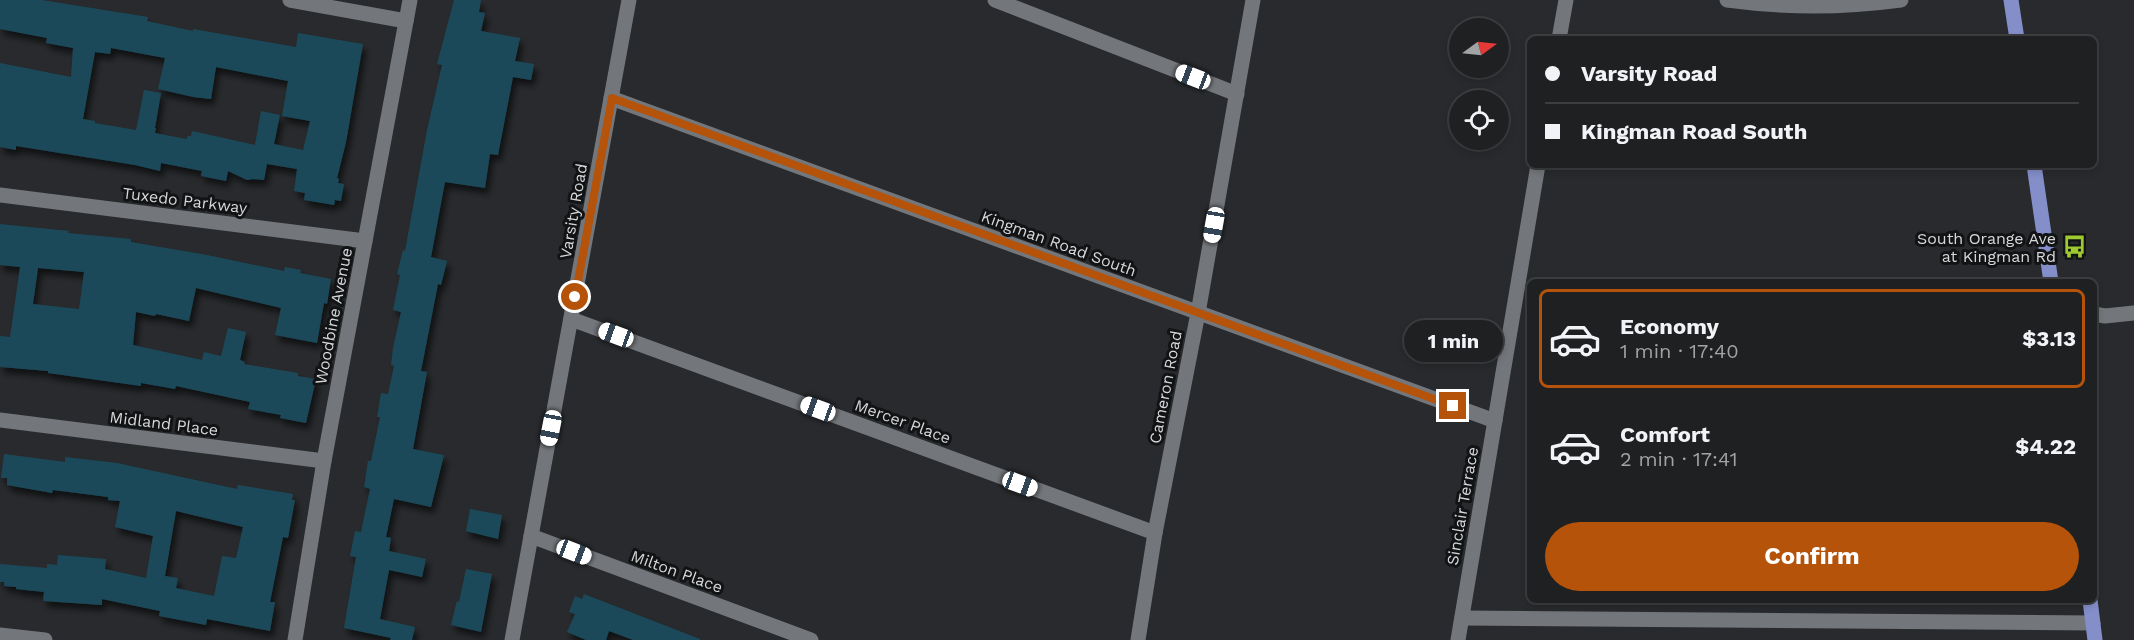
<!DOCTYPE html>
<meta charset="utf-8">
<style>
:root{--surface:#1e2022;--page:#26282a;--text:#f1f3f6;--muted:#a1a3a5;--line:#3c3e40;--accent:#b45309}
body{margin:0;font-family:"Work Sans",sans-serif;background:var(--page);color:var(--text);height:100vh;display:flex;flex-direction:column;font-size:22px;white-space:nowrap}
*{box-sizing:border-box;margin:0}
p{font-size:20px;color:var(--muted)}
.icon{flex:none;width:33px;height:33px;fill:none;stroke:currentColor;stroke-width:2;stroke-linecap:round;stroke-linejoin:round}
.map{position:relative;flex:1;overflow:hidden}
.drawer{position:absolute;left:1527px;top:279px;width:570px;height:324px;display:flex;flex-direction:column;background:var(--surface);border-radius:9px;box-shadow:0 3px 9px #0003,0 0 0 2px var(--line)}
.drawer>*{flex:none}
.guide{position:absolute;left:1527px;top:36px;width:570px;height:132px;border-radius:9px;box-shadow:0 3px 9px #0003,0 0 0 2px var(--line);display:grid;align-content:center;height:132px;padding:0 18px;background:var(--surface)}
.needle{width:39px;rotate:75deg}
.buttons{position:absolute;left:1449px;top:18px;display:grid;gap:12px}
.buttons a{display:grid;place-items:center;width:60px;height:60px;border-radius:50%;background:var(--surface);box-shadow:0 3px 9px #0003,0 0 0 2px var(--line);font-size:30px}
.end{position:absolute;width:27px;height:27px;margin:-14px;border:8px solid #b45309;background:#fff;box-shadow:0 0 0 3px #fff}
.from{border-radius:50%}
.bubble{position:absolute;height:42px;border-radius:21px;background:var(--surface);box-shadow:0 3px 9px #0003,0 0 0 2px var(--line);font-size:20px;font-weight:700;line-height:42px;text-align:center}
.car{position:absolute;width:18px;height:36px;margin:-18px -9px;border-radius:8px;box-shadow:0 0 4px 2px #0007;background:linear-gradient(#fff 24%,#345 0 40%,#fff 0 76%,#345 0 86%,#fff 0)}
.guide b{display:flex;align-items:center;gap:21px;height:57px;font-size:22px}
.guide b+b{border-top:2px solid var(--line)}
.guide i{width:15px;height:15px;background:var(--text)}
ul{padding:10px 0 0;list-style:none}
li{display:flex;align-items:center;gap:18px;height:99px;margin:0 12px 9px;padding:0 6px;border:3px solid transparent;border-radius:9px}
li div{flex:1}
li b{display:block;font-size:22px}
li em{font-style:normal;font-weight:700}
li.current{border-color:var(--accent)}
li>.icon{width:54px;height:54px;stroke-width:1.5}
.action{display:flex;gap:12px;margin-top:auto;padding:12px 18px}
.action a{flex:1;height:69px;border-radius:36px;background:var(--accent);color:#fff;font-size:24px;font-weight:700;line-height:69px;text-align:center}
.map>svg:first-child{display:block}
</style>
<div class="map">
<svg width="2134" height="640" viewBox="0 0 2134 640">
<defs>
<filter id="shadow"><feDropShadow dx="3.5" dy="6" stdDeviation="3" flood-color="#0009"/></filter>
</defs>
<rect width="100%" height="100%" fill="#282a2d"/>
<g fill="#1c4a5a" fill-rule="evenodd" filter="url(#shadow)">
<path d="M0,0H42L98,9L148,17L147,21L193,31V29L296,47L298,33L363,44L346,142L337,178L339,179L338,183L344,184L341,201L335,200L334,205L304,200L305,193L294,191L297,169L267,164L264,180L253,179L247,180L228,171L226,181L201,176L202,171L161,163L160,171L135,165L16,146V150L0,147V63L71,77L73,48L46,43L47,38L0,29ZM111,48L165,58L158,89L193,97L211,99L216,67L288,81L282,116L310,121L303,150L274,144L280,115L261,111L255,145L192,131L191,136H188L186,139L155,133L156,128H155L161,93L144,90L136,130L95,123V121L83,119L95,52L110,54Z"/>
<polygon points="454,0 481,0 479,12 485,13 481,31 520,38 515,61 534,64 531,80 513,77 498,155 490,154 485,188 445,182 431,257 447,261 441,285 438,284 421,371 427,372 413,449 444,455 431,507 394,499 386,537 391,538 389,551 426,559 422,577 389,570 380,619 415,627 412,640 390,640 391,638 344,628 356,557 350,556 355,531 361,532 370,489 364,487 368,461 371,461 380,417 377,417 381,393 388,394 394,366 391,365 393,348 401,312 393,310 400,275 397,274 403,250 405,251 427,130 442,65 437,64"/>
<path d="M0,224L69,231L68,233L131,239V242L207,255L284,271L285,267L301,270L300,273L331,279L327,304L324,303L317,343L275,335L281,308L196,288L189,321L156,314L155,316L136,312L133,345L202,360L204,352L221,356L228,328L246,332L240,360L245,362L244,364L298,373V376L316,379L306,423L280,418L281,415L248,409L250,402L176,386L175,389L141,383V386L48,373V371L0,367V336L10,337L20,267L0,265ZM38,268L84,272L79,309L33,304Z"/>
<path d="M4,454L65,462V457L117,463L237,489L238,485L293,494L292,500H295L288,538L283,537L270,602H275L270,631L207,619L206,625L159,616L160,611L102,599V605L43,601L44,592L16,589V587L4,586V582H0V564L47,568V564L57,565L58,555L106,559L105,569L146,578L153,536L115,527L120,501L108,500V497L53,490L52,493L7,485V478H1ZM176,511L243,527L236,558L222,556L214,596L176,588L178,578L165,576Z"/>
<polygon points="470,509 502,515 498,539 466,531"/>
<polygon points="466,569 492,574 481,632 451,625 457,601 459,602"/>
<polygon points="584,594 700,639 700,640 633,640 609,631 606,640 586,640 567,632 575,614 569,612 575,596 582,599"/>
</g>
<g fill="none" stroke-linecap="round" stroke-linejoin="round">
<g stroke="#73767a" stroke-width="15">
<polyline points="290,0 406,21"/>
<polyline points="995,0 1237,94"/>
<path d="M1727,0C1788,8 1840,8 1901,0"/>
<polyline points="1559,39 1566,0"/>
<polyline points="611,98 1495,421"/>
<polyline points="0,195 365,241"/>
<polyline points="2094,314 2105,316 2134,313"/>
<polyline points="571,319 1155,533"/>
<polyline points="0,420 324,461"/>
<polyline points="531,536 811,640"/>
<polyline points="1462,618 2093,623"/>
<polyline points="0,635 45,640"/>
<polyline points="295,640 324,461 410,0"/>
<polyline points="512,640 629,0"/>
<polyline points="1138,640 1155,533 1198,313 1253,0"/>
<polyline points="1458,640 1538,165"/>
</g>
<g stroke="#848fca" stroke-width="15">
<polyline points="2011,0 2017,39"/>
<polyline points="2034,165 2051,282"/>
<polyline points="2090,600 2095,640"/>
</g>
</g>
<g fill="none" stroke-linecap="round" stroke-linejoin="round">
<polyline stroke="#b45309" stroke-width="8" points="575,297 612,98 1453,406"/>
</g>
<defs>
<symbol id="bus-bare" viewBox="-9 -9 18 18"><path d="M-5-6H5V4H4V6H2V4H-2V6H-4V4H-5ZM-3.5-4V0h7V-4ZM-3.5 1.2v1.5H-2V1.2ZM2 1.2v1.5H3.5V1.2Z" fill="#9eca2f" stroke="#121314" stroke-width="2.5" paint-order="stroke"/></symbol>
</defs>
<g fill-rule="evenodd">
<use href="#bus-bare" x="2058" y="230" width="33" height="33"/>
</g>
<g text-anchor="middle" stroke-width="6" stroke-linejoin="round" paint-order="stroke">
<g font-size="16" fill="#d6d8da" stroke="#121314">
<text transform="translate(185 200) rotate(7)" y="6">Tuxedo Parkway</text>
<text transform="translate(573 211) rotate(-80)" y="6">Varsity Road</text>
<text transform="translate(1059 243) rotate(20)" y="6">Kingman Road South</text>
<text transform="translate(333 316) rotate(-79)" y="6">Woodbine Avenue</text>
<text transform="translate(1165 387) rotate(-79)" y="6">Cameron Road</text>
<text transform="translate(903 421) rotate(20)" y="6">Mercer Place</text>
<text transform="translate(164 423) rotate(7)" y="6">Midland Place</text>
<text transform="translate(1462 506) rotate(-80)" y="6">Sinclair Terrace</text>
<text transform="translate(677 571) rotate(20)" y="6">Milton Place</text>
</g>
<g font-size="16" fill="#d6d8da" stroke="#121314" text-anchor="end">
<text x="2056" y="244">South Orange Ave<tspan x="2056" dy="18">at Kingman Rd</tspan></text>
</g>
</g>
</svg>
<div class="buttons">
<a><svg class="needle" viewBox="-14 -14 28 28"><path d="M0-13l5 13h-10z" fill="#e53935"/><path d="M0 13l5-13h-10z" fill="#a1a3a5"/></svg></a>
<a><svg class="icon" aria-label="locate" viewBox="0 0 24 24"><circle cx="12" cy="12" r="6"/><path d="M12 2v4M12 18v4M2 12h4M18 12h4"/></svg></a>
</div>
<i class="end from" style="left:575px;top:297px"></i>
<i class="end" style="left:1453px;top:406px"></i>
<div class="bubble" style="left:1404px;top:320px;width:99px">1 min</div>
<i class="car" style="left:1193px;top:77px;rotate:291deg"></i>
<i class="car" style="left:1214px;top:225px;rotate:190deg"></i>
<i class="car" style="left:616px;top:335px;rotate:290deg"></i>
<i class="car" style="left:818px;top:409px;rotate:290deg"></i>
<i class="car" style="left:551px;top:428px;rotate:191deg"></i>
<i class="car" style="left:1020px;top:484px;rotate:110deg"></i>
<i class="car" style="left:574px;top:552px;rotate:111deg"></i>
<div class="guide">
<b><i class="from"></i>Varsity Road</b>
<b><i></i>Kingman Road South</b>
</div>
<section class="drawer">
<ul>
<li class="current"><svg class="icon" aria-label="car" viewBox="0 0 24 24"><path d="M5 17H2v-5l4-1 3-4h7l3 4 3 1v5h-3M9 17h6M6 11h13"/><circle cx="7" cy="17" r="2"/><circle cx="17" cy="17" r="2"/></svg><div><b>Economy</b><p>1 min · 17:40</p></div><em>$3.13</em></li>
<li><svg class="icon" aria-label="car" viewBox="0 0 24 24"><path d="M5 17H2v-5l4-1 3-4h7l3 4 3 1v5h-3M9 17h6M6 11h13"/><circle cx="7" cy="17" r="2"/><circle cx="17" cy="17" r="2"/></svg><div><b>Comfort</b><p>2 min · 17:41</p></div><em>$4.22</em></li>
</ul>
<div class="action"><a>Confirm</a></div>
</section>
</div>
